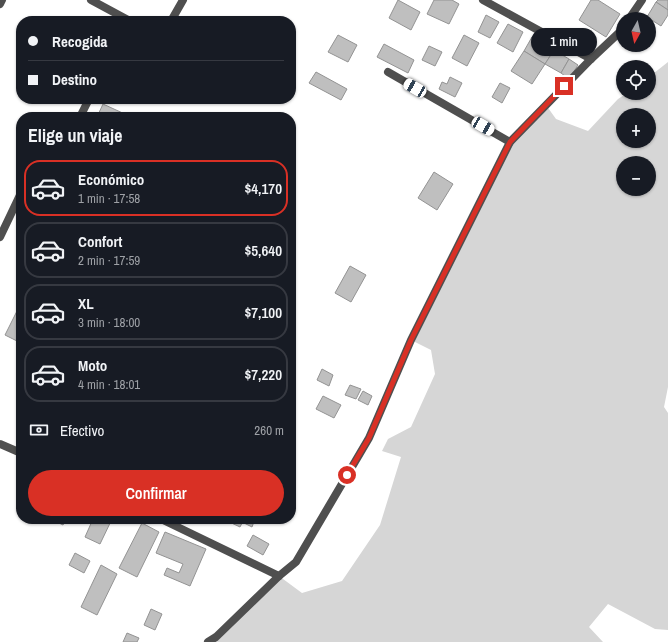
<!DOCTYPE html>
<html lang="es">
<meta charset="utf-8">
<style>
:root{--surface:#171b24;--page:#20242c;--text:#f1f3f6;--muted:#9ea1a6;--line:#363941;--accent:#d93025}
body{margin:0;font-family:"Archivo Narrow",sans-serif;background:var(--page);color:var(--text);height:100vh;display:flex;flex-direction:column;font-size:15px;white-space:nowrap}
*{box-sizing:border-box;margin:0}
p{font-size:13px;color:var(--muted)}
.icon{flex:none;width:22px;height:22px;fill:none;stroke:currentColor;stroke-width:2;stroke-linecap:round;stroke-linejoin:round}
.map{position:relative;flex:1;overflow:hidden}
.details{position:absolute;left:16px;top:112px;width:280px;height:412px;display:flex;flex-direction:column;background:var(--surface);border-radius:16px;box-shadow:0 1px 3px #0004}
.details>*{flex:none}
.guide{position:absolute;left:16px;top:16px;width:280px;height:88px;border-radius:16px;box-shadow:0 1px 3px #0004;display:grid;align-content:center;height:88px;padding:0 12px;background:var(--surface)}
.needle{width:26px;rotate:188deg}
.fabs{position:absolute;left:616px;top:12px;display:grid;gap:8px}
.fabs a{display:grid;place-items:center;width:40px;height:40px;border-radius:50%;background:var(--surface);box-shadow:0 1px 3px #0004;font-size:20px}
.end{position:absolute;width:18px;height:18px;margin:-9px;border:5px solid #d93025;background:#fff;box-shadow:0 0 0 2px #fff}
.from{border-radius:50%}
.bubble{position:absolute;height:28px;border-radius:14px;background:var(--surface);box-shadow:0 1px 3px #0004;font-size:13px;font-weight:600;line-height:28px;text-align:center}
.car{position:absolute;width:12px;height:24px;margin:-12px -6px;border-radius:5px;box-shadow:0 0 3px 1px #0007;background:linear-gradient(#fff 24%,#345 0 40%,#fff 0 76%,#345 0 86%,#fff 0)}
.guide b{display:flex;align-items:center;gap:14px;height:38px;font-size:15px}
.guide b+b{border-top:1px solid var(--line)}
.guide i{width:10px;height:10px;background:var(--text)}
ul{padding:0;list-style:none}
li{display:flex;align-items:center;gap:12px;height:56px;margin:0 8px 6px;padding:0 4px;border:2px solid var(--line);border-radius:16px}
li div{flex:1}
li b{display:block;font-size:15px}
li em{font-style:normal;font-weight:600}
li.selected{border-color:var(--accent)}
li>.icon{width:36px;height:36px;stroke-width:1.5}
h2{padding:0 12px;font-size:18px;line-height:48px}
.pay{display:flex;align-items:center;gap:10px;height:44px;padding:0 12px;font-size:15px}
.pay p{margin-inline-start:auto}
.action{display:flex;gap:8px;margin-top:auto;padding:8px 12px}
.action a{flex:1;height:46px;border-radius:24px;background:var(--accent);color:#fff;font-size:16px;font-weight:600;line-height:46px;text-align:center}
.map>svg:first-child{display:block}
</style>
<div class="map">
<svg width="668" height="642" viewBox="0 0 668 642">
<rect width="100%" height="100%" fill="#fff"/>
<path fill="#d6d6d6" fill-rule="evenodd" d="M668,62V387L664,407L668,413V630L655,629L608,604L589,627L603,642H208L279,576L302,593L342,581L380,525L401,457L382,451L388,439L411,427L435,374L431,350L411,340L510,142L546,105L556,119L588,131L618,99L627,93H649V77ZM623,115H649V141H623ZM623,163H649V189H623Z"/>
<g fill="#bfbfbf" stroke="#939393">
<polygon points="398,0 420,12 411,30 389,18"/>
<polygon points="434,0 452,0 459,4 449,24 427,14"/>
<polygon points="591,0 598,0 620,14 606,37 579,20"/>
<polygon points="658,0 668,0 668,10 656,2"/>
<polygon points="656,2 668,10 668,15 661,26 647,17"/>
<polygon points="486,15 499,22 490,38 478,32"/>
<polygon points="508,24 523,32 513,52 497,43"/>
<polygon points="338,35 357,45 348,62 328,52"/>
<polygon points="464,35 479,43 467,66 452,58"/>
<polygon points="532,37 554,50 545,64 524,51"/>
<polygon points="384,44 414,60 408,73 377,57"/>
<polygon points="429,46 442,52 435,66 422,60"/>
<polygon points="554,50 569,59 561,73 545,64"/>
<polygon points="524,51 545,64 532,84 511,71"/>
<polygon points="569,59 578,65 569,79 561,73"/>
<polygon points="316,72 347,89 341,100 309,83"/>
<polygon points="450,77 462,83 455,97 439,89 442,82 447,84"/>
<polygon points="500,83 510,88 502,103 492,97"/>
<polygon points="103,104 127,115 126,117 97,117"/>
<polygon points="434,172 453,184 437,210 418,198"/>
<polygon points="350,266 366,275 351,302 335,293"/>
<polygon points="18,309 21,310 21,343 5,335"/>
<polygon points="322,369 333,375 329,386 317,380"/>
<polygon points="350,385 361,389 356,399 345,395"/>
<polygon points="363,391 372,396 368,405 358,400"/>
<polygon points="323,396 341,405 334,418 316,409"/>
<polygon points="51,519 66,519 63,525"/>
<polygon points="93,519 112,519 100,544 85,537"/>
<polygon points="223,519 244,519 240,527"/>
<polygon points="244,519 255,519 252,527 242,522"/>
<polygon points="142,523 159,532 137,577 119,568"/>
<polygon points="165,532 206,549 190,586 164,575 167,568 179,573 183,564 156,553"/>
<polygon points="253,535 269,544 263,555 247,546"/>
<polygon points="75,553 90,561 84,573 69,565"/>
<polygon points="101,565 117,574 97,615 81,607"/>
<polygon points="151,609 162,614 155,630 144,625"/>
<polygon points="127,633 139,638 137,642 123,642"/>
</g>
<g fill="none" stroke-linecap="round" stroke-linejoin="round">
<g stroke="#4f4f4f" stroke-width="8">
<polyline points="91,0 130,21"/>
<polyline points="483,0 591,59"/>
<polyline points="0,4 2,0"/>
<polyline points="629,19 642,0"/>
<polyline points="171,21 183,0"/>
<polyline points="388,72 510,142"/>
<polyline points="80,117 89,99"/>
<polyline points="0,237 21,193"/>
<polyline points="0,444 21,453"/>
<polyline points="161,519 279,576"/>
<polyline points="208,642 216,637 279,576 296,562 369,438 411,340 510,142 591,59 623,29"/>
</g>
</g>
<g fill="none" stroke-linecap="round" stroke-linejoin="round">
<polyline stroke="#d93025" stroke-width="5" points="347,475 369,438 411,340 510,142 564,86"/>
</g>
</svg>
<div class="fabs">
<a><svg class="needle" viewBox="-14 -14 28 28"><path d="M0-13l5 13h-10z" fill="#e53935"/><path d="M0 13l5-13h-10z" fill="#9ea1a6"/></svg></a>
<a><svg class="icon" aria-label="locate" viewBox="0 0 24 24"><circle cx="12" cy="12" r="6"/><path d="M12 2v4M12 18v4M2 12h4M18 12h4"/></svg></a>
<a>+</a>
<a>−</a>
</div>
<i class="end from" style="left:347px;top:475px"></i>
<i class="end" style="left:564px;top:86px"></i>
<div class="bubble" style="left:531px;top:28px;width:66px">1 min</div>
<i class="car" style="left:415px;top:88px;rotate:300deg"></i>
<i class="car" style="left:483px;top:126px;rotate:120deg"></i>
<div class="guide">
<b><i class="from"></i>Recogida</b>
<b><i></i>Destino</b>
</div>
<section class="details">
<h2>Elige un viaje</h2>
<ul>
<li class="selected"><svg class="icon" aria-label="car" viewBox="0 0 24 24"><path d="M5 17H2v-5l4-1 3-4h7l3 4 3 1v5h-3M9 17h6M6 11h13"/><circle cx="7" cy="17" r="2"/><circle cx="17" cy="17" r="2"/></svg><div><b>Económico</b><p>1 min · 17:58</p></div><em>$4,170</em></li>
<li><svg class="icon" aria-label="car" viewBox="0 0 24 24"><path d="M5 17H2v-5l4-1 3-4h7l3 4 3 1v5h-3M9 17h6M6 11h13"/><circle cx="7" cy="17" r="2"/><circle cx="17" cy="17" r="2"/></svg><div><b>Confort</b><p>2 min · 17:59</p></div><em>$5,640</em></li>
<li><svg class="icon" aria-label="car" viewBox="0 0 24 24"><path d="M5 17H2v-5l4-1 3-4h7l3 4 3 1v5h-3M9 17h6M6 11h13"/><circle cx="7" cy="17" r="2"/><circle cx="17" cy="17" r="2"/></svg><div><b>XL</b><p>3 min · 18:00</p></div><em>$7,100</em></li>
<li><svg class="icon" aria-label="car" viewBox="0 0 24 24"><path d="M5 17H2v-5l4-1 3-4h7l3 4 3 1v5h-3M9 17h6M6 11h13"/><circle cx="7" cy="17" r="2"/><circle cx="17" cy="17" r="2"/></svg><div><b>Moto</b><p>4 min · 18:01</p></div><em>$7,220</em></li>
</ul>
<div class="pay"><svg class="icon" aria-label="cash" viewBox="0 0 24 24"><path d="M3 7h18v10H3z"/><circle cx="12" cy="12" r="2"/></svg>Efectivo<p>260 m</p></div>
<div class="action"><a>Confirmar</a></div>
</section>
</div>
